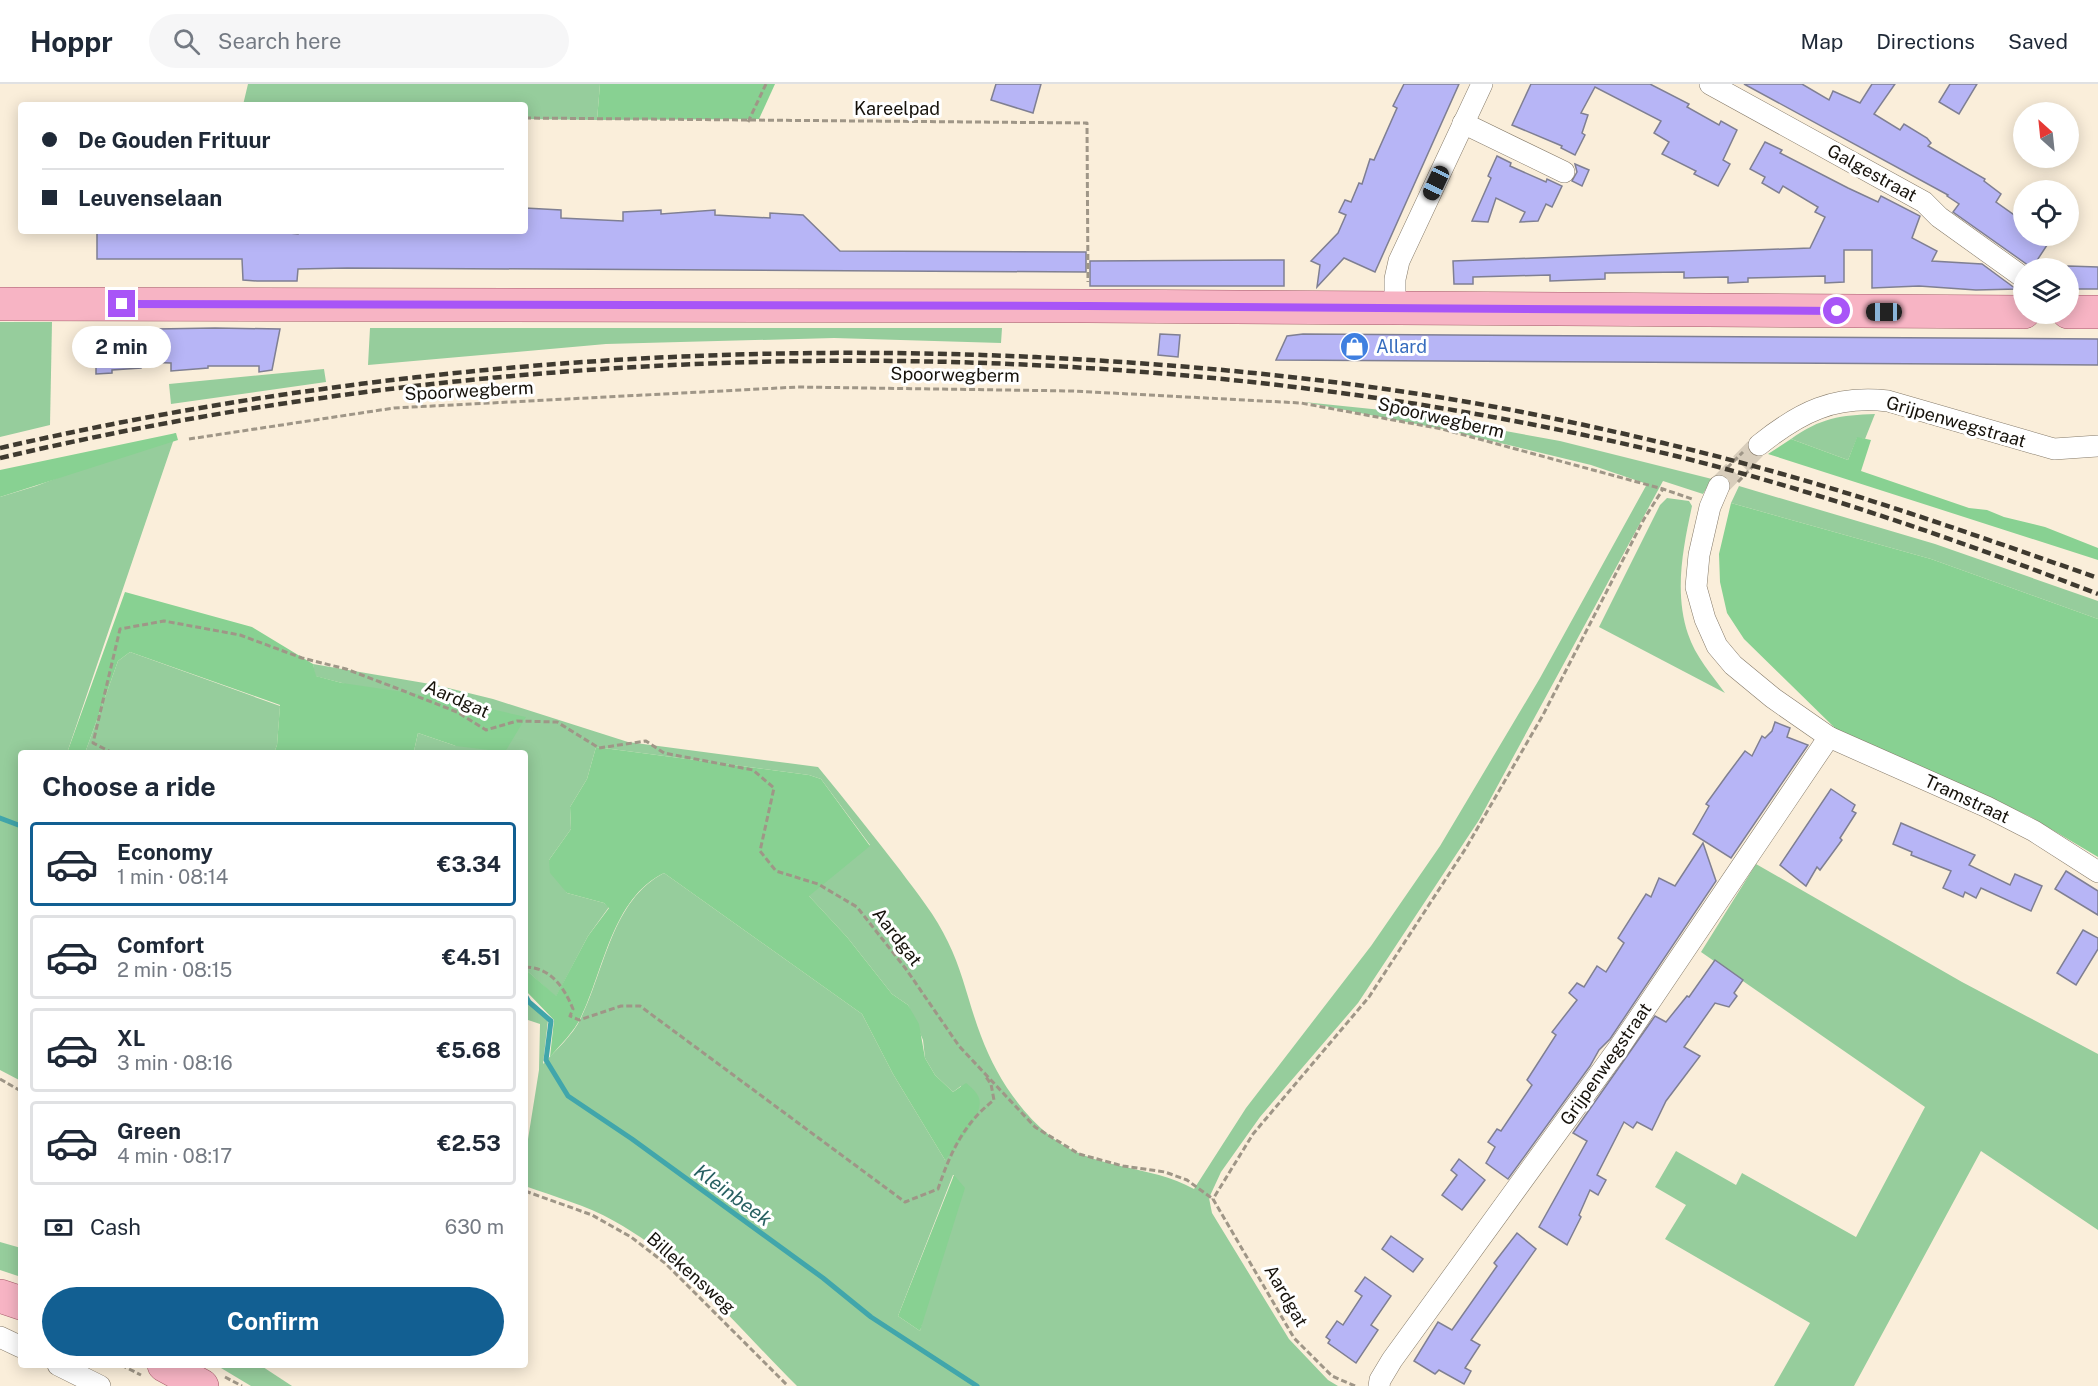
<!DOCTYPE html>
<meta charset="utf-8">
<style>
:root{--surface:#fff;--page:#f6f6f7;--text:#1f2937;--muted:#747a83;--line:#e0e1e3;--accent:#125f92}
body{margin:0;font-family:"Public Sans",sans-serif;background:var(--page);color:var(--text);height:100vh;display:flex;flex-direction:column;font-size:22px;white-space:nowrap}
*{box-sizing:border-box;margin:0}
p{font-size:20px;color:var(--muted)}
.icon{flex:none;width:33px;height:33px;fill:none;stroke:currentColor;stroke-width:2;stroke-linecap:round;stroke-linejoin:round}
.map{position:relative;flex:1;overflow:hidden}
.drawer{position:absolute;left:18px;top:666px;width:510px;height:618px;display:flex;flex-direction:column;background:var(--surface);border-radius:6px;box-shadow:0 3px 15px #0003}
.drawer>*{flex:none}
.top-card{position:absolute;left:18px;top:18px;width:510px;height:132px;border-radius:6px;box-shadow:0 3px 15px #0003;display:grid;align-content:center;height:132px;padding:0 24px;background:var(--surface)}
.needle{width:39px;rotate:333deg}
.buttons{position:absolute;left:2013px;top:18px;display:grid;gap:12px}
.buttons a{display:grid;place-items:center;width:66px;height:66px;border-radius:50%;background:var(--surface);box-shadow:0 3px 15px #0003;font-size:30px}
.end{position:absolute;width:27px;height:27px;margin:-14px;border:8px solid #a855f7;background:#fff;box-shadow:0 0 0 3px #fff}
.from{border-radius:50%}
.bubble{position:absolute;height:42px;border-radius:21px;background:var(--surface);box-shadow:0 3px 15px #0003;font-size:20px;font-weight:700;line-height:42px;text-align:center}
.car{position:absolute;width:18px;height:36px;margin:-18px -9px;border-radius:8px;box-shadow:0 0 4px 2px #0007;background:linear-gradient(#222 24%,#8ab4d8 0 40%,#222 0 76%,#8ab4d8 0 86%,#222 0)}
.top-card b{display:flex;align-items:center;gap:21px;height:57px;font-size:22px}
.top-card b+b{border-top:2px solid var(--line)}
.top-card i{width:15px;height:15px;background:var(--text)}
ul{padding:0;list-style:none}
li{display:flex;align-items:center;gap:18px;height:84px;margin:0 12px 9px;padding:0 12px;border:3px solid var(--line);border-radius:6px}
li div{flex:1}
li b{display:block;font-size:22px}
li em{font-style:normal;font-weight:700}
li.active{border-color:var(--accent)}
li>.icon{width:54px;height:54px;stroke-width:1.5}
h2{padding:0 24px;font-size:27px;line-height:72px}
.pay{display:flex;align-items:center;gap:15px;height:66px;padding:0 24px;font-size:22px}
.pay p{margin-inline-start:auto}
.action{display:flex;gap:12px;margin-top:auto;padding:12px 24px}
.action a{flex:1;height:69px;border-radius:36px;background:var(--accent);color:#fff;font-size:24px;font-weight:700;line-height:69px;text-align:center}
header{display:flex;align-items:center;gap:36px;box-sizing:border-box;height:84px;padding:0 30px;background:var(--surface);border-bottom:2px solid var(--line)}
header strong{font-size:28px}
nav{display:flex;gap:33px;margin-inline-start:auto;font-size:21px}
.search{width:420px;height:54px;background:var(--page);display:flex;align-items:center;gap:15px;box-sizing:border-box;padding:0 21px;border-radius:33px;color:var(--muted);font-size:22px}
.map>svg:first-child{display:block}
</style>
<header>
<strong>Hoppr</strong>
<div class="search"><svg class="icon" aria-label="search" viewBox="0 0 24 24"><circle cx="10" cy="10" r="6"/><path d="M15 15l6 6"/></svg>Search here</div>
<nav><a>Map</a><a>Directions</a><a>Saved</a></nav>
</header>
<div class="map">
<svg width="2098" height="1302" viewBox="0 0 2098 1302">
<rect width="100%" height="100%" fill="#faeeda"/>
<g fill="#96cd9c" fill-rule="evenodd">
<polygon points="248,0 600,0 597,36 525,35 525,21 243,21"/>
<polygon points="0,238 52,238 50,341 0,353"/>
<polygon points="370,244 1002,244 1001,259 834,254 606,260 368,281"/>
<polygon points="324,285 326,298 171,320 169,300"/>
<path d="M1304,318L1401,328L1560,357L1712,395L1703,410L1663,397L1479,736L1358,919L1260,1033L1221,1088L1209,1114L1212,1129L1289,1255L1328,1296L1338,1302H797C741,1247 684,1175 614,1137C586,1121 555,1113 525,1102V1074L539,986L540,940L525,935V913L548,936L543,980C556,966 573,951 581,934C605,885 612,816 664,789L862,930L893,990L945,1076L961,1002L953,1008L935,991L925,974L923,956L908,921L892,910L847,853L808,811L870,761L821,695L809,691L596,663L587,695L570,723L571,745L549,776L567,809L604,819L609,823L588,852L556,913L525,885V669H411L414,667L418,649L456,662L342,599L315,592L313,580L436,601L493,615L628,658L818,683C846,717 873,751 900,786C917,809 936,832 948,858C963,888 969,921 981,952C995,990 1019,1027 1050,1052C1093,1087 1150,1080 1194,1105L1246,1024L1371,862L1440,762L1540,594L1647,400L1591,381L1442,345ZM953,1091H954L920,1247L898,1232Z"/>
<path d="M1875,330L1865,355L1857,354L1848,376L1791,355C1820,334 1841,331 1875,330Z"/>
<polygon points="176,349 67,669 21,669 21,997 0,986 0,413 36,402"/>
<polygon points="1739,402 1935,460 2098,517 2098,535 1931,475 1731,419"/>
<path d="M1667,414L1689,417L1692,422C1683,464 1674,508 1688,550C1695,572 1712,591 1725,609L1599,543L1660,421Z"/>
<polygon points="130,568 280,622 277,661 274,669 85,669 118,577"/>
<polygon points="1756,780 1962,898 2098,970 2098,1146 1981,1067 1854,1302 1774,1302 1810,1239 1665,1155 1686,1121 1655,1103 1676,1067 1736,1101 1742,1089 1856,1153 1925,1023 1701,868"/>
<polygon points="0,1158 21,1164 21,1193 0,1186"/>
<polygon points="216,1281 260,1281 292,1302 251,1302"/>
</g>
<g fill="#88d192">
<polygon points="600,0 775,0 759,35 597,36"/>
<polygon points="176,349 178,356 0,413 0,386"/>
<polygon points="1857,353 1871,356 1861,387 1969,424 1987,426 2004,433 2045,443 2098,464 2098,476 1768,370 1791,355 1848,376"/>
<polygon points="1731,419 1931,475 2098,535 2098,773 2029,732 1837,646 1744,555 1727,529 1720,498 1719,470"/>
<polygon points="125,508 252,543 313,580 316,592 342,599 438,613 526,633 505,668 456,662 418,649 414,667 411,669 274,669 277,661 280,621 130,568 118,577 85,669 67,669"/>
<path d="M596,663L809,691L821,695L870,762L809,812L847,853L892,910L908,921L919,940L925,974L935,991L953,1008L966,999C971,1003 977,1008 979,1014C985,1030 955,1064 945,1076L893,990L862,930L664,789C612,814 604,886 581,933C574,948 560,961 550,973L554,936L525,906V885L556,912L588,852L609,824L604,819L567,809L550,789L549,776L571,745L570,723L587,695Z"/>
<polygon points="954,1091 965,1104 920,1247 898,1232"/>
</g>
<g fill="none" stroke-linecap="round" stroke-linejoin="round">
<g stroke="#41a6ab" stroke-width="5">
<polyline points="0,734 21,742"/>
<polyline points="525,911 529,918 551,937 546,976 568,1012 632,1055 823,1194 871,1233 977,1302"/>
</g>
</g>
<g fill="#b7b5f6" stroke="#7f7f92" stroke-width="1.5">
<polygon points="996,0 1041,0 1033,29 991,16"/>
<polygon points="1404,0 1459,0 1375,188 1344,174 1317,203 1320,181 1311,177 1338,149 1346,131 1339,128 1345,116 1351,118 1359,99 1362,100 1370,75 1374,76 1397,24 1393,22"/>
<polygon points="1531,0 1650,0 1689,20 1687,23 1719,41 1721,37 1737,46 1723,76 1730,80 1718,102 1694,90 1696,87 1662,70 1669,58 1654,49 1661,37 1595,3 1581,29 1588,31 1582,49 1585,51 1575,71 1561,64 1562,62 1512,41"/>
<polygon points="1744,0 1802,0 1829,16 1833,7 1860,19 1872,0 1895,0 1874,30 1900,46 1904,40 1927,54 1931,59 1928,62 1985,95 1984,97 2001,110 1996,118 2024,138 2024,152 2053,152 2032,184 1953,128 1959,120 1947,112 1948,111"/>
<polygon points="1950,0 1977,0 1959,30 1939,18"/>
<polygon points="1765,58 1782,66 1780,69 1848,104 1878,118 1881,112 1920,132 1912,154 1937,167 1932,177 1982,180 2016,205 1976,206 1919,202 1872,204 1872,166 1844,166 1844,198 1825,199 1825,192 1748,194 1748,198 1728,199 1728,193 1684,194 1684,188 1605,189 1605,195 1550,197 1550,191 1473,193 1473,200 1454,200 1453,177 1810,164 1825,133 1815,128 1818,123 1783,102 1779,109 1762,99 1765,93 1750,85"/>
<polygon points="1497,72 1511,79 1510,82 1546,98 1547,95 1562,102 1552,123 1546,120 1538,137 1520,138 1525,128 1496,114 1488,138 1472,137 1491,94 1488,92"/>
<polygon points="1575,80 1589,86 1582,102 1572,97 1577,88"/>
<polygon points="525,124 561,126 561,134 623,137 623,128 661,126 661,130 715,126 715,131 770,134 770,129 803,131 840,167 1086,168 1086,188 347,184 298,185 297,197 257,197 243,196 242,175 97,175 97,147 270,147 298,150 298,147 525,148"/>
<polygon points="1284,176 1284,202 1090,202 1090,177"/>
<polygon points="2068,182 2098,183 2098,205 2068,205"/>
<polygon points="215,244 280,245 272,286 259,288 259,282 208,282 208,284 171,287 171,279 141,278 141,284 112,286 112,289 96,290 96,277 85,277 85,256 96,256 96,246"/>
<polygon points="1160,250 1180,251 1178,273 1158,271"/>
<polygon points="1303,250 2098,255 2098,281 1276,276 1287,252"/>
<polygon points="1775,638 1790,644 1787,653 1808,661 1731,774 1693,750 1709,722 1706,720 1727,691 1745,667 1752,672 1762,652 1765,654 1772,647"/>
<polygon points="1831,705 1855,721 1852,727 1856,729 1840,754 1842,756 1820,786 1817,783 1806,802 1780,781"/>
<polygon points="1901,739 1975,771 1969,781 2010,801 2015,790 2042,802 2031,827 1981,804 1976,814 1965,808 1963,813 1943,804 1951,787 1911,771 1912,768 1893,760"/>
<polygon points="1703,759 1716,797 1610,955 1599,966 1590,982 1508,1095 1486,1079 1495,1063 1488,1058 1497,1045 1501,1047 1532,1001 1527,996 1556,951 1552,948 1577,916 1569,909 1577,899 1584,903 1597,882 1606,888 1624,859 1618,854 1646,810 1651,813 1659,794 1675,802"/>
<polygon points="2066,787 2098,807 2098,831 2055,805"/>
<polygon points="2083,846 2098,854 2098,865 2076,901 2057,889"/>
<polygon points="1715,876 1743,896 1734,909 1737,912 1729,923 1715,919 1684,963 1700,972 1666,1017 1652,1046 1637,1038 1633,1044 1624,1038 1597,1091 1606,1096 1598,1111 1590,1106 1579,1131 1581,1133 1567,1161 1539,1143 1587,1057 1573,1049 1655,932 1666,938 1687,912 1689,913"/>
<polygon points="1459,1075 1485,1096 1462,1126 1442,1111 1457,1091 1451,1086"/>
<polygon points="1517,1149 1536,1165 1471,1256 1480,1261 1465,1284 1471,1287 1464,1300 1439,1286 1435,1290 1414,1277 1438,1238 1452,1246 1497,1182 1494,1179"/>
<polygon points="1391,1152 1423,1175 1413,1188 1382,1165"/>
<polygon points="1365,1193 1391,1212 1371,1241 1378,1246 1356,1279 1328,1259 1330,1256 1326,1253 1337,1237 1343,1241 1362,1212 1355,1207"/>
</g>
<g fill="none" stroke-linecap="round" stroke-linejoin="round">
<polyline stroke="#d8cdbb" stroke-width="21" stroke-dasharray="21 10" stroke-linecap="butt" points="1719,402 1759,361"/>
<defs>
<g id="minor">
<polyline points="1710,0 1924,118 1939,133 2024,194"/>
<polyline points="1463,39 1564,88"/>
<polyline points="1395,225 1395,195 1399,177 1482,0"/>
<path d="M1759,361C1800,328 1834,311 1888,317L2054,365L2098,362"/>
<polyline points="1719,402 1710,423 1699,471 1696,503 1705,535 1717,562 1733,581 1773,614 1829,653 1987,723 2034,747 2098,788"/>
<polyline points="0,1253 21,1263"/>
<polyline points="58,1281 100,1302"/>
<polyline points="1379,1302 1380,1296 1392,1276 1620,962 1829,653"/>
</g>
<g id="primary">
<polyline points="0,220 1088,222 2024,228"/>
<polyline points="2068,228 2098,228"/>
<polyline points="0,1212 21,1219"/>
<polyline points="164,1281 202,1302"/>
</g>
</defs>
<use href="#minor" stroke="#857a69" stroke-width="22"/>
<use href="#primary" stroke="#a55b6a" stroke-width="34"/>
<g stroke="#9f9687" stroke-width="3" stroke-dasharray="6 3" stroke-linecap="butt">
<polyline points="525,34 1087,39 1088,198"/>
<polyline points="748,38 766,0"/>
<polyline points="189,355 394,324 798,303 1073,307 1301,319 1442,345 1663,405 1692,415"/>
<polyline points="1727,384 1743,368"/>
<polyline points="1738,398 1756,379"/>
<polyline points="113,669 93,659 120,545 164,537 240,551 302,574 346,585 396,604 457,628 486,646 517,637 557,638 599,664 646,657 664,669 753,686 774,704 760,767 776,787 818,800 857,823 906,885 959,962 1035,1043 1079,1070 1123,1082 1165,1088 1187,1096 1213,1115"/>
<path d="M525,883C550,883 564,903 573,925L570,932L579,936L621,922H640L905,1118L938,1105C950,1069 964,1039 994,1016L991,1000L986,993"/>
<polyline points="0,995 21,1007"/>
<polyline points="525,1107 592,1131 631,1153 665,1179 788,1302"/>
<polyline points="121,1281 141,1291"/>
<polyline points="225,1293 242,1302"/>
<polyline points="1355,1302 1332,1292 1294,1254 1213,1115 1253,1050 1369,913 1466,764 1543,631 1644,435 1663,405"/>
</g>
<use href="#minor" stroke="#fff" stroke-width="21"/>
<use href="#primary" stroke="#f7b4c4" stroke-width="33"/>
<g stroke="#3f3a30" stroke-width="4.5" stroke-dasharray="9 4.5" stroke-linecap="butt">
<path d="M0,364C345,285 700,256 1054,274C1210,282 1368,298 1522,328C1616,347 1711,369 1803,396C1903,425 2000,460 2098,494"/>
<path d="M0,374C537,248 1144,241 1680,373C1823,409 1961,457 2098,510"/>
</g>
</g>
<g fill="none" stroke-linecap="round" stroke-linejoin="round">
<polyline stroke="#a855f7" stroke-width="8" points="122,220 1088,222 1837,227"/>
</g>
<defs>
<symbol id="shop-disc" viewBox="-11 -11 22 22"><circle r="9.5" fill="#3f7fe0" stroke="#fff"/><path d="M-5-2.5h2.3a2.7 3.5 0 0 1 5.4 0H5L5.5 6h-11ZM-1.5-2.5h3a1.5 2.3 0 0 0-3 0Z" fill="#fff"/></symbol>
</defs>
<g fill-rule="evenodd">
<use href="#shop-disc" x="1338" y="246" width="33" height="33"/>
</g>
<g text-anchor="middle" stroke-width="6" stroke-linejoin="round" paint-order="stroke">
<g font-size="18" fill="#16120b" stroke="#fff">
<text x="897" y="31">Kareelpad</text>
<text transform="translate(1872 89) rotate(29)" y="6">Galgestraat</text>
<text transform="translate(955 291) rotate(1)" y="6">Spoorwegberm</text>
<text transform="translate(469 307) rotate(-3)" y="6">Spoorwegberm</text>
<text transform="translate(1441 334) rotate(13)" y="6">Spoorwegberm</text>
<text transform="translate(1956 338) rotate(16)" y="6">Grijpenwegstraat</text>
<text transform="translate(457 615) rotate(24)" y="6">Aardgat</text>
<text transform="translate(1967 715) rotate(25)" y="6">Tramstraat</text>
<text transform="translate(897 853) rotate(52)" y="6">Aardgat</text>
<text transform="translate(1606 980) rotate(-55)" y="6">Grijpenwegstraat</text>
<text transform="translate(691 1189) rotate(42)" y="6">Billekensweg</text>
<text transform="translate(1286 1212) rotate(60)" y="6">Aardgat</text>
</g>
<g font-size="18" fill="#366cbe" stroke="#fff" text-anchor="start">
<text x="1376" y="269">Allard</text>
</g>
<g font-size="20" font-style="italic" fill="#296163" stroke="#fff">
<text transform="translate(733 1111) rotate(36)" y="7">Kleinbeek</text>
</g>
</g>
</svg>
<div class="buttons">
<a><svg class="needle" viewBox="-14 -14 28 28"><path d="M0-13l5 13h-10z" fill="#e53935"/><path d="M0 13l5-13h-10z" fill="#747a83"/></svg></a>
<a><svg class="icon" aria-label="locate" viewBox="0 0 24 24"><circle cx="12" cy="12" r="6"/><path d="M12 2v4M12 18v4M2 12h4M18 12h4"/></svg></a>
<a><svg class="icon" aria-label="layers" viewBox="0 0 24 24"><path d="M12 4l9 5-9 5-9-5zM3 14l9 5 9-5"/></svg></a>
</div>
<i class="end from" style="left:1837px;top:227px"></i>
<i class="end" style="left:122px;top:220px"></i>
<div class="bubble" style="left:72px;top:242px;width:99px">2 min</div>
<i class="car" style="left:1436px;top:99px;rotate:205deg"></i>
<i class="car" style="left:1884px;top:228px;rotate:270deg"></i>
<div class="top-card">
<b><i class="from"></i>De Gouden Frituur</b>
<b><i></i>Leuvenselaan</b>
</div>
<section class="drawer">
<h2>Choose a ride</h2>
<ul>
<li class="active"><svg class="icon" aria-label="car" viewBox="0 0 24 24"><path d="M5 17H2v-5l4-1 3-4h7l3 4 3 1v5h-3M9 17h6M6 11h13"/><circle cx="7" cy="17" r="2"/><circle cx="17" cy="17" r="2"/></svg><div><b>Economy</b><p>1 min · 08:14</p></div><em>€3.34</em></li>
<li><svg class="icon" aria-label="car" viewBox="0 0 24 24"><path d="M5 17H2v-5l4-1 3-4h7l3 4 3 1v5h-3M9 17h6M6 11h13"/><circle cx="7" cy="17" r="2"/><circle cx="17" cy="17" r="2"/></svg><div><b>Comfort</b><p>2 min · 08:15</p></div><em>€4.51</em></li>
<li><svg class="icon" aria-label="car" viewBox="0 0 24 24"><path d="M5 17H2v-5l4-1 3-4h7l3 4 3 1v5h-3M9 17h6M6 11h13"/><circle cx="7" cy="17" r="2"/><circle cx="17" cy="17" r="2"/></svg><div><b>XL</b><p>3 min · 08:16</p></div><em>€5.68</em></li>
<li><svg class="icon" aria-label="car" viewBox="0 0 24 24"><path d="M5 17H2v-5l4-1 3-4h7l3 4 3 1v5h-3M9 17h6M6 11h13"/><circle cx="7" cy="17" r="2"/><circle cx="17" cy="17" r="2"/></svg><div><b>Green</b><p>4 min · 08:17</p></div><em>€2.53</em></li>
</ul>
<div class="pay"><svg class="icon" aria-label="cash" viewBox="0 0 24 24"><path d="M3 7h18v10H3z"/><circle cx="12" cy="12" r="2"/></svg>Cash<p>630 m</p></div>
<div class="action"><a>Confirm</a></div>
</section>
</div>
